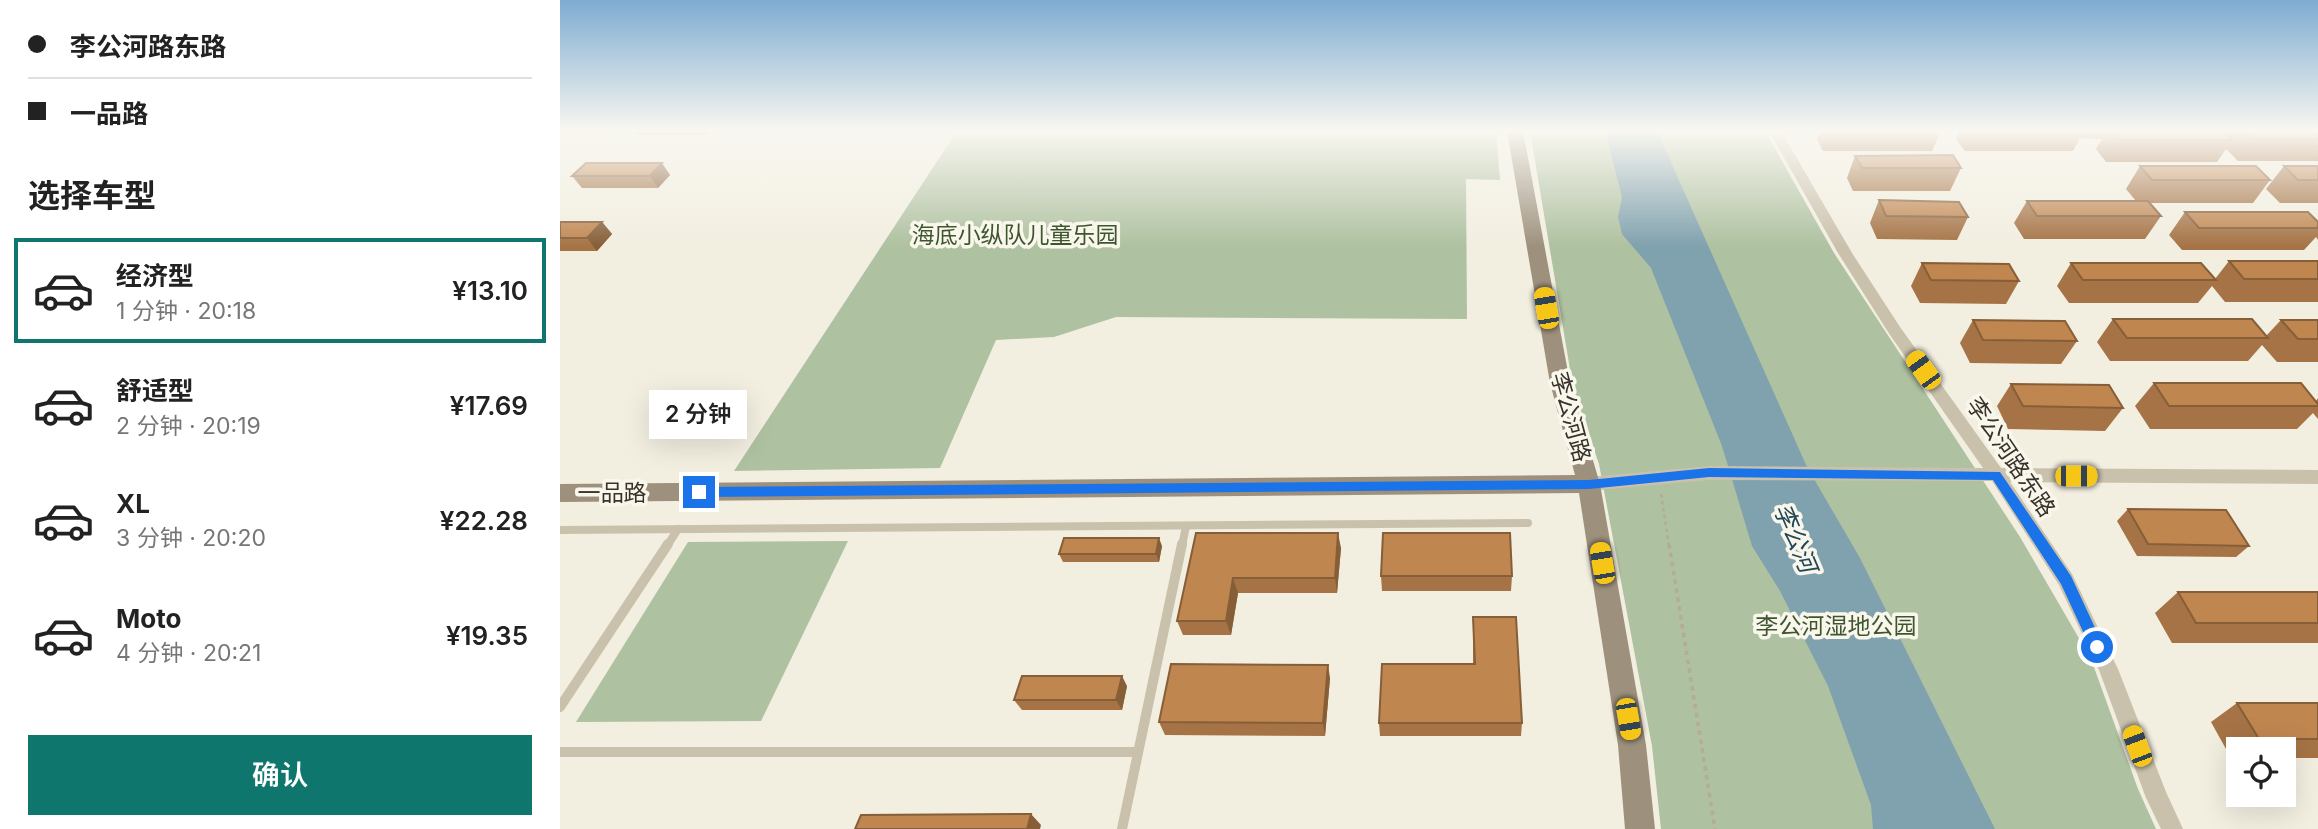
<!DOCTYPE html>
<html lang="zh">
<meta charset="utf-8">
<style>
:root{--surface:#fff;--page:#f6f6f6;--text:#222;--muted:#767676;--line:#e0e0e0;--accent:#0f766e}
body{margin:0;font-family:Inter,"Noto Sans SC",sans-serif;background:var(--page);color:var(--text);height:100vh;display:flex;flex-direction:column;font-size:26px;white-space:nowrap}
*{box-sizing:border-box;margin:0}
p{font-size:23px;color:var(--muted)}
.icon{flex:none;width:38px;height:38px;fill:none;stroke:currentColor;stroke-width:2;stroke-linecap:round;stroke-linejoin:round}
.map{position:relative;flex:1;overflow:hidden}
.side{display:flex;flex-direction:column;background:var(--surface);width:560px}
.side>*{flex:none}
.top-card{display:grid;align-content:center;height:154px;padding:0 28px;background:var(--surface)}
.buttons{position:absolute;left:1666px;top:737px;display:grid;gap:14px}
.buttons a{display:grid;place-items:center;width:70px;height:70px;border-radius:0px;background:var(--surface);box-shadow:0 7px 28px #0002;font-size:35px}
.end{position:absolute;width:32px;height:32px;margin:-16px;border:9px solid #1a73e8;background:#fff;box-shadow:0 0 0 4px #fff}
.from{border-radius:50%}
.bubble{position:absolute;height:49px;border-radius:0px;background:var(--surface);box-shadow:0 7px 28px #0002;font-size:23px;font-weight:600;line-height:49px;text-align:center}
.car{position:absolute;width:21px;height:42px;margin:-21px -10px;border-radius:9px;box-shadow:0 0 5px 2px #0007;background:linear-gradient(#f5c518 24%,#345 0 40%,#f5c518 0 76%,#345 0 86%,#f5c518 0)}
.top-card b{display:flex;align-items:center;gap:24px;height:66px;font-size:26px}
.top-card b+b{border-top:2px solid var(--line)}
.top-card i{width:18px;height:18px;background:var(--text)}
ul{padding:0;list-style:none}
li{display:flex;align-items:center;gap:21px;height:105px;margin:0 14px 10px;padding:0 14px;border:4px solid transparent;border-radius:0px}
li div{flex:1}
li b{display:block;font-size:26px}
li em{font-style:normal;font-weight:600}
li.active{border-color:var(--accent)}
li>.icon{width:63px;height:63px;stroke-width:1.5}
h2{padding:0 28px;font-size:32px;line-height:84px}
.primary-button{display:flex;gap:14px;margin-top:auto;padding:14px 28px}
.primary-button a{flex:1;height:80px;border-radius:0px;background:var(--accent);color:#fff;font-size:28px;font-weight:600;line-height:80px;text-align:center}
main{display:flex;flex:1;min-height:0}
.map>svg:first-child{display:block}
</style>
<main>
<section class="side">
<div class="top-card">
<b><i class="from"></i>李公河路东路</b>
<b><i></i>一品路</b>
</div>
<h2>选择车型</h2>
<ul>
<li class="active"><svg class="icon" aria-label="car" viewBox="0 0 24 24"><path d="M5 17H2v-5l4-1 3-4h7l3 4 3 1v5h-3M9 17h6M6 11h13"/><circle cx="7" cy="17" r="2"/><circle cx="17" cy="17" r="2"/></svg><div><b>经济型</b><p>1 分钟 · 20:18</p></div><em>¥13.10</em></li>
<li><svg class="icon" aria-label="car" viewBox="0 0 24 24"><path d="M5 17H2v-5l4-1 3-4h7l3 4 3 1v5h-3M9 17h6M6 11h13"/><circle cx="7" cy="17" r="2"/><circle cx="17" cy="17" r="2"/></svg><div><b>舒适型</b><p>2 分钟 · 20:19</p></div><em>¥17.69</em></li>
<li><svg class="icon" aria-label="car" viewBox="0 0 24 24"><path d="M5 17H2v-5l4-1 3-4h7l3 4 3 1v5h-3M9 17h6M6 11h13"/><circle cx="7" cy="17" r="2"/><circle cx="17" cy="17" r="2"/></svg><div><b>XL</b><p>3 分钟 · 20:20</p></div><em>¥22.28</em></li>
<li><svg class="icon" aria-label="car" viewBox="0 0 24 24"><path d="M5 17H2v-5l4-1 3-4h7l3 4 3 1v5h-3M9 17h6M6 11h13"/><circle cx="7" cy="17" r="2"/><circle cx="17" cy="17" r="2"/></svg><div><b>Moto</b><p>4 分钟 · 20:21</p></div><em>¥19.35</em></li>
</ul>
<div class="primary-button"><a>确认</a></div>
</section>
<div class="map">
<svg width="1758" height="829" viewBox="0 0 1758 829">
<rect width="100%" height="100%" fill="#f2eee0"/>
<g fill="#aec1a0">
<polygon points="397,131 936,131 940,180 906,179 907,319 556,317 494,337 436,340 380,468 174,471"/>
<polygon points="970,131 1205,131 1274,253 1460,537 1531,659 1578,789 1596,829 1101,829 1092,746 1039,464 1013,387"/>
<polygon points="288,541 201,721 16,722 128,542"/>
</g>
<polygon fill="#80a1ae" points="1045,131 1097,131 1247,467 1300,558 1435,829 1313,829 1311,805 1268,686 1220,591 1192,546 1162,446 1091,268 1062,234 1058,217 1062,197"/>
<g fill="none" stroke-linecap="round" stroke-linejoin="round">
<polyline stroke="#b6ab96" stroke-width="2.5" stroke-dasharray="3.5 3.5" stroke-linecap="butt" points="1101,494 1109,546"/>
<polyline stroke="#b6ab96" stroke-width="3.5" stroke-dasharray="4.5 4.5" stroke-linecap="butt" points="1109,544 1155,829"/>
<g stroke="#cac1ac" stroke-width="8">
<polyline points="0,530 968,523"/>
<polyline points="107,546 118,529"/>
<polyline points="622,546 626,526"/>
</g>
<g stroke="#cac1ac" stroke-width="10">
<polyline points="0,707 108,544"/>
<polyline points="0,752 578,752"/>
<polyline points="562,829 622,544"/>
</g>
<polygon fill="#cac1ac" fill-rule="evenodd" points="1209,131 1221,131 1292,253 1340,327 1441,468 1758,470 1758,484 1450,482 1512,574 1558,669 1606,792 1623,829 1601,829 1586,798 1539,670 1499,585 1432,481 1149,480 1029,491 1023,489 1021,484 1023,479 1029,477 1149,466 1423,468 1330,335 1278,253"/>
<polygon fill="#9d917d" fill-rule="evenodd" points="947,131 963,131 1010,383 1040,484 1086,745 1095,829 1065,829 1058,745 1019,493 0,502 0,484 1015,475 990,383"/>
</g>
<g fill="#a57345">
<polygon points="0,131 56,131 53,133 0,133"/>
<polygon points="75,131 151,131 147,135 78,135"/>
<polygon points="1260,131 1381,131 1372,151 1263,151 1257,139"/>
<polygon points="1400,131 1758,131 1758,161 1678,161 1666,149 1657,162 1546,162 1536,149 1542,139 1520,138 1513,151 1405,151 1396,139"/>
<polygon points="1295,156 1401,168 1390,191 1293,191 1287,178"/>
<polygon points="1580,166 1710,180 1693,203 1590,203 1601,216 1585,239 1464,239 1454,223 1467,201 1576,201 1566,189"/>
<polygon points="1724,166 1758,166 1758,203 1720,203 1706,189"/>
<polygon points="110,175 98,188 22,188 12,176"/>
<polygon points="1319,200 1408,217 1397,240 1317,239 1310,223"/>
<polygon points="1625,212 1758,222 1758,240 1756,237 1744,250 1622,250 1609,235"/>
<polygon points="0,222 42,222 52,234 37,251 0,251"/>
<polygon points="1669,261 1758,261 1758,302 1665,302 1652,286 1638,303 1509,303 1497,286 1511,263 1655,279"/>
<polygon points="1362,263 1459,281 1446,304 1360,303 1351,286"/>
<polygon points="1553,319 1706,336 1721,320 1758,320 1758,362 1717,362 1702,345 1688,361 1550,361 1537,342"/>
<polygon points="1413,320 1517,341 1501,364 1410,363 1400,343"/>
<polygon points="1594,383 1756,401 1758,398 1758,419 1753,413 1737,429 1590,429 1575,406"/>
<polygon points="1451,384 1563,408 1545,431 1448,429 1437,406"/>
<polygon points="1568,509 1689,546 1676,557 1577,556 1557,521"/>
<polygon points="636,533 781,548 777,593 678,593 671,635 623,635 617,621"/>
<polygon points="602,546 599,562 503,562 499,554"/>
<polygon points="821,576 952,576 951,591 822,591"/>
<polygon points="1618,592 1758,592 1758,643 1612,643 1595,613"/>
<polygon points="913,617 962,723 961,736 820,736 819,723 913,664"/>
<polygon points="770,678 765,736 605,735 599,722"/>
<polygon points="567,686 562,710 462,710 454,700"/>
<polygon points="1677,703 1758,703 1758,758 1724,758 1724,749 1678,749 1678,758 1671,758 1651,722"/>
</g>
<g fill="#865e38">
<polygon points="102,163 110,175 98,188 90,176"/>
<polygon points="42,222 52,234 37,251 27,238"/>
<polygon points="778,533 781,548 777,593 775,578"/>
<polygon points="599,538 602,546 599,562 596,554"/>
<polygon points="673,578 678,593 671,635 666,621"/>
<polygon points="768,665 770,678 765,736 763,723"/>
<polygon points="562,676 567,686 562,710 556,700"/>
<polygon points="471,814 481,825 480,829 467,829"/>
</g>
<g fill="#c08650" stroke="#865e38" stroke-width="2">
<polygon points="1552,131 1663,131 1672,140 1560,140"/>
<polygon points="1685,131 1758,131 1758,139 1694,139"/>
<polygon points="1393,155 1401,168 1302,168 1295,156"/>
<polygon points="26,163 102,163 90,176 12,176"/>
<polygon points="1580,166 1696,166 1710,180 1592,180"/>
<polygon points="1724,166 1758,166 1758,180 1738,180"/>
<polygon points="1319,200 1399,202 1408,217 1326,216"/>
<polygon points="1467,201 1588,201 1601,216 1477,216"/>
<polygon points="1625,212 1748,212 1758,222 1758,228 1639,228"/>
<polygon points="0,222 42,222 27,238 0,238"/>
<polygon points="1669,261 1758,261 1758,279 1684,279"/>
<polygon points="1362,263 1449,264 1459,281 1371,280"/>
<polygon points="1511,263 1641,263 1656,280 1523,280"/>
<polygon points="1553,319 1692,319 1708,338 1567,338"/>
<polygon points="1413,320 1505,321 1517,341 1423,340"/>
<polygon points="1721,320 1758,320 1758,339 1738,339"/>
<polygon points="1594,383 1741,383 1758,404 1758,406 1609,406"/>
<polygon points="1451,384 1549,385 1563,408 1463,406"/>
<polygon points="1568,509 1666,510 1689,546 1588,544"/>
<polygon points="636,533 778,533 775,578 673,578 666,621 617,621"/>
<polygon points="823,533 950,533 952,576 821,576"/>
<polygon points="504,538 599,538 596,554 499,554"/>
<polygon points="1618,592 1758,592 1758,623 1636,623"/>
<polygon points="913,617 956,617 962,723 819,723 822,664 915,664"/>
<polygon points="611,664 768,665 763,723 599,722"/>
<polygon points="462,676 562,676 556,700 454,700"/>
<polygon points="1677,703 1758,703 1758,739 1699,739"/>
<polygon points="471,814 467,829 295,829 301,815"/>
</g>
<linearGradient id="sky" x2="0" y2="1"><stop stop-color="#7eacd1"/><stop offset="0.53" stop-color="#f9f7f1"/><stop offset="1" stop-color="#f9f7f1" stop-opacity="0"/></linearGradient>
<rect width="1758" height="247" fill="url(#sky)"/>
<polygon fill="#1a73e8" points="1149,468 1440,472 1511,576 1544,647 1542,651 1532,651 1501,584 1433,480 1149,477 1029,489 139,497 133,492 139,487 1029,480"/>
<g text-anchor="middle" stroke-width="7" stroke-linejoin="round" paint-order="stroke">
<g font-size="23" fill="#3e552f" stroke="#f9f7ec">
<text x="455" y="243">海底小纵队儿童乐园</text>
<text x="1276" y="634">李公河湿地公园</text>
</g>
<g font-size="23" fill="#38322a" stroke="#f9f7ec">
<text transform="translate(1011 417) rotate(75)" y="8">李公河路</text>
<text transform="translate(1451 457) rotate(56)" y="8">李公河路东路</text>
<text x="52" y="501">一品路</text>
</g>
<g font-size="24" font-style="italic" fill="#224758" stroke="#f9f7ec">
<text transform="translate(1235 538) rotate(67)" y="8">李公河</text>
</g>
</g>
</svg>
<div class="buttons">
<a><svg class="icon" aria-label="locate" viewBox="0 0 24 24"><circle cx="12" cy="12" r="6"/><path d="M12 2v4M12 18v4M2 12h4M18 12h4"/></svg></a>
</div>
<i class="end from" style="left:1537px;top:647px"></i>
<i class="end" style="left:139px;top:492px"></i>
<div class="bubble" style="left:89px;top:390px;width:98px">2 分钟</div>
<i class="car" style="left:986px;top:308px;rotate:350deg"></i>
<i class="car" style="left:1363px;top:370px;rotate:324deg"></i>
<i class="car" style="left:1516px;top:476px;rotate:90deg"></i>
<i class="car" style="left:1042px;top:563px;rotate:350deg"></i>
<i class="car" style="left:1068px;top:719px;rotate:170deg"></i>
<i class="car" style="left:1577px;top:746px;rotate:339deg"></i>
</div>
</main>
